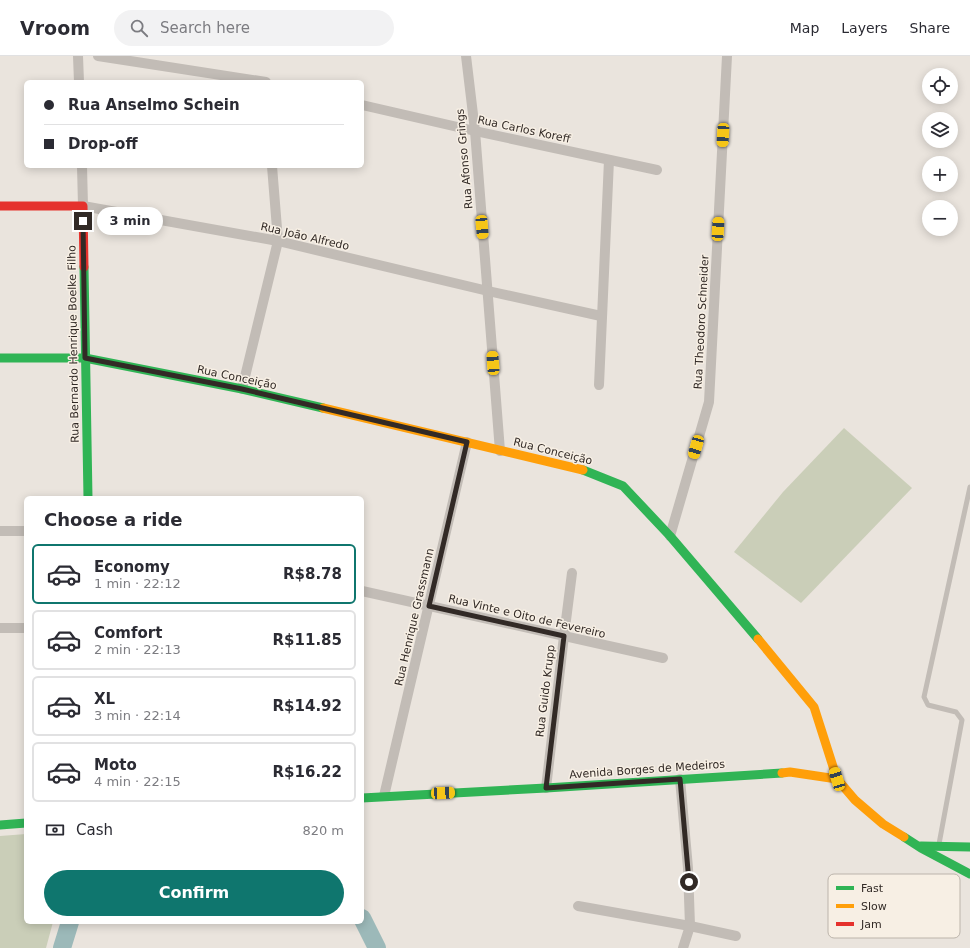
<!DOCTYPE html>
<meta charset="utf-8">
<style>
:root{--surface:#fff;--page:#f2f2f3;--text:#2b2b33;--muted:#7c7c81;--line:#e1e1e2;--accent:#0f766e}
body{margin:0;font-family:"DejaVu Sans",sans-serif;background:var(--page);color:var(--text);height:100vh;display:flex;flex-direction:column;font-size:15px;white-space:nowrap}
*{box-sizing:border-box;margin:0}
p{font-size:13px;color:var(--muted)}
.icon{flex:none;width:22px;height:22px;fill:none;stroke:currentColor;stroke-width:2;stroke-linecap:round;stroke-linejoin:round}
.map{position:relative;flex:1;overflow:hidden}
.drawer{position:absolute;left:24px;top:440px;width:340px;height:428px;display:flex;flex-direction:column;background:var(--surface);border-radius:6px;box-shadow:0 2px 10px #0003}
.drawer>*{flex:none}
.top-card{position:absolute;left:24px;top:24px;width:340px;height:88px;border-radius:6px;box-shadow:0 2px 10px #0003;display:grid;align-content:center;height:88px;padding:0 20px;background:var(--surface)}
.tools{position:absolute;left:922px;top:12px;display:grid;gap:8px}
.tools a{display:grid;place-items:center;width:36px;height:36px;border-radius:50%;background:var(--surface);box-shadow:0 2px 10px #0003;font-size:20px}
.end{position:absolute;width:18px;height:18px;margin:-9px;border:5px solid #322a26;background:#fff;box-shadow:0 0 0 2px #fff}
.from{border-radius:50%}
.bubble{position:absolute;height:28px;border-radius:14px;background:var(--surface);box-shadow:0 2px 10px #0003;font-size:13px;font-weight:600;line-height:28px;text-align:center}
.car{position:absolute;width:12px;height:24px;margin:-12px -6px;border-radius:5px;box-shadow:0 0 3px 1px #0007;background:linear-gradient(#f5c518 24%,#345 0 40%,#f5c518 0 76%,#345 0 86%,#f5c518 0)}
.top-card b{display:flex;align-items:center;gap:14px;height:38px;font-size:15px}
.top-card b+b{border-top:1px solid var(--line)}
.top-card i{width:10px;height:10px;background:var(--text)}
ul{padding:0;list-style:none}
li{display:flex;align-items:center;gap:12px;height:60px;margin:0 8px 6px;padding:0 12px;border:2px solid var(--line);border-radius:6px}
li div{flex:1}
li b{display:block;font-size:15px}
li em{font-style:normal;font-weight:600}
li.on{border-color:var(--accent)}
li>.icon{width:36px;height:36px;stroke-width:1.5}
h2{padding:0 20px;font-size:18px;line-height:48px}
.pay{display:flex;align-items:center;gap:10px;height:44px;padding:0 20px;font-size:15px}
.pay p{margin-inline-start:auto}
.cta{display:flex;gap:8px;margin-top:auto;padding:8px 20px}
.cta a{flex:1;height:46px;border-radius:24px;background:var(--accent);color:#fff;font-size:16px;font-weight:600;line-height:46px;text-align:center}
header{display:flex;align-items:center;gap:24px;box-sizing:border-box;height:56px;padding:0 20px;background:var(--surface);border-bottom:1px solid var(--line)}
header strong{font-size:19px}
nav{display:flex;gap:22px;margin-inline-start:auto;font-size:14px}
.search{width:280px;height:36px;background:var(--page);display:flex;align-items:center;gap:10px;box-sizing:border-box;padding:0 14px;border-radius:22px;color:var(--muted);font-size:15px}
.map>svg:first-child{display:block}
</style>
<header>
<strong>Vroom</strong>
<div class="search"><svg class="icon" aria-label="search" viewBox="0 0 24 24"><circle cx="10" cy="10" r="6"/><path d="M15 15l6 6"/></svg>Search here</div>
<nav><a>Map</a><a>Layers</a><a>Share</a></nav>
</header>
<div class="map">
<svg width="970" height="892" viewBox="0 0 970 892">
<rect width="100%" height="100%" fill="#eae4dd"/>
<g fill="#caceb8">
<polygon points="844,372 912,432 801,547 734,496 783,436"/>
<polygon points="26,778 26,866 53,866 46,892 0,892 0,780"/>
</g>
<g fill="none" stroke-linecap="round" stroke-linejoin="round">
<g stroke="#9cb9b9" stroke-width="18">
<polyline points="362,862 377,892"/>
<polyline points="62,892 70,866"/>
</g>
<polyline stroke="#c2bcb6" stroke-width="5" points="939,788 962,664 956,656 928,649 924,641 970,431"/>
<g stroke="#c2bcb6" stroke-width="10">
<polyline points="78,0 79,26"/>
<polyline points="98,0 266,26"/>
<polyline points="466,0 475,75 500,395"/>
<polyline points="362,49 475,75 657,114"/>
<polyline points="82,110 83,150 278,185 488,235 601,260"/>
<polyline points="599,329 609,104"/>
<polyline points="242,333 278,185 272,110"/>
<polyline points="0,475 26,475"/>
<polyline points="670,480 709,346 727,0"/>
<polyline points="362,535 663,602"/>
<polyline points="0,572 26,572"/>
<polyline points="680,723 688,812 690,870 683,892"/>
<polyline points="546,732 564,580 572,517"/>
<polyline points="384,740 467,386"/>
<polyline points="578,850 690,870 736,880"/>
</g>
<g stroke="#30b455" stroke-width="9">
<polyline points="84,211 88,442"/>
<polyline points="0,302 85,302 242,333 323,352"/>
<polyline points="583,414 623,430 670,480 758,583"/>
<polyline points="362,742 546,732 782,717"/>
<polyline points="0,769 26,767"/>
<polyline points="904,781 921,792 970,818"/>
<polyline points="921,790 970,791"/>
</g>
<g stroke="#ff9f0a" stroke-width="9">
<polyline points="323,352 583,414"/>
<polyline points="758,583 814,651 837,723 855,744 883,768 904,781"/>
<polyline points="782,717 790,716 837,723"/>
</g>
<polyline stroke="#e5322d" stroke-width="9" points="0,150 83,150 84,211"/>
</g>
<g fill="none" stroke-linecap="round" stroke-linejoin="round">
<polyline stroke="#322a26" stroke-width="5" points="83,165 85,302 242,333 467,386 429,550 564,580 546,732 680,723 689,826"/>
</g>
<g text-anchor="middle" stroke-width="3" stroke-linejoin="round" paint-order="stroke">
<g font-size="11" fill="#322a26" stroke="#f7efe4">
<text transform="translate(524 73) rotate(12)" y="4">Rua Carlos Koreff</text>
<text transform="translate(464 103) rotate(-95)" y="4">Rua Afonso Grings</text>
<text transform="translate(305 180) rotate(13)" y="4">Rua João Alfredo</text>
<text transform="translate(701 266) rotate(-87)" y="4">Rua Theodoro Schneider</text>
<text transform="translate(73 288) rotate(-91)" y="4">Rua Bernardo Henrique Boelke Filho</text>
<text transform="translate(237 321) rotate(12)" y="4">Rua Conceição</text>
<text transform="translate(553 395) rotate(14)" y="4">Rua Conceição</text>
<text transform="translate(527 560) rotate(13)" y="4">Rua Vinte e Oito de Fevereiro</text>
<text transform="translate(414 561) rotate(-77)" y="4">Rua Henrique Grassmann</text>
<text transform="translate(545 635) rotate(-83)" y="4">Rua Guido Krupp</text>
<text transform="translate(647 713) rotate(-4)" y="4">Avenida Borges de Medeiros</text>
</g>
</g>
<rect x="828" y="818" width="132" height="64" rx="6" fill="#f7efe4" stroke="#bcb4ab" stroke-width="1"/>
<rect x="836" y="830" width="18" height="4" fill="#30b455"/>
<rect x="836" y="848" width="18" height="4" fill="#ff9f0a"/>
<rect x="836" y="866" width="18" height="4" fill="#e5322d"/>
<g font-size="11" fill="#322a26">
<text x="861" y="836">Fast</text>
<text x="861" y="854">Slow</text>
<text x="861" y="872">Jam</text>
</g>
</svg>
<div class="tools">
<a><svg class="icon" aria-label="locate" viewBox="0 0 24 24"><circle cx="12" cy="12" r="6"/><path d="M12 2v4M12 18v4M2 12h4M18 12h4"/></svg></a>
<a><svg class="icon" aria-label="layers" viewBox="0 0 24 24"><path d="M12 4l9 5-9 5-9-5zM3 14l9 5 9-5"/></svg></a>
<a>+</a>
<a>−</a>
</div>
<i class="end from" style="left:689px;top:826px"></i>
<i class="end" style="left:83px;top:165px"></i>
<div class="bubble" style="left:97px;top:151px;width:66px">3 min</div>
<i class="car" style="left:723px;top:79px;rotate:183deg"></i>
<i class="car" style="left:482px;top:171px;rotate:175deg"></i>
<i class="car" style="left:718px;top:173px;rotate:3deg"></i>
<i class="car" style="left:493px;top:307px;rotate:356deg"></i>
<i class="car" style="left:696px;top:391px;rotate:196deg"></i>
<i class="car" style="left:837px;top:723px;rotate:343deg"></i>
<i class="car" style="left:443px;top:737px;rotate:87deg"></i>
<div class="top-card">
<b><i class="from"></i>Rua Anselmo Schein</b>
<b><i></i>Drop-off</b>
</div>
<section class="drawer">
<h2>Choose a ride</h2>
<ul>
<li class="on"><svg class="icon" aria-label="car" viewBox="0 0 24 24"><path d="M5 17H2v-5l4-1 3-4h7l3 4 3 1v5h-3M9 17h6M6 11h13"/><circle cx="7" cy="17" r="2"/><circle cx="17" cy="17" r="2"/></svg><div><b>Economy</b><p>1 min · 22:12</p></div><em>R$8.78</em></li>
<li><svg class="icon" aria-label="car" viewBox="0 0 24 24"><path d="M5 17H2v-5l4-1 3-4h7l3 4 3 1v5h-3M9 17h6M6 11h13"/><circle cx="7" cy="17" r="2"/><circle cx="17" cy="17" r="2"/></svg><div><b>Comfort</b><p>2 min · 22:13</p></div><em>R$11.85</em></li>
<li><svg class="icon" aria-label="car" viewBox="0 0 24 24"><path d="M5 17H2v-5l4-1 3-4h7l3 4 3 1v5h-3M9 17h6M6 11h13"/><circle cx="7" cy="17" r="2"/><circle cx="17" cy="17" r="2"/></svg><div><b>XL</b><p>3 min · 22:14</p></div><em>R$14.92</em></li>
<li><svg class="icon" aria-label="car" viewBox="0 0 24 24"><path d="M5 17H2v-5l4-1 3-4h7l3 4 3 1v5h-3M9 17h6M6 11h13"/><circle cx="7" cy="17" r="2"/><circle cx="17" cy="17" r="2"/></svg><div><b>Moto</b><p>4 min · 22:15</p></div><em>R$16.22</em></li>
</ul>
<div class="pay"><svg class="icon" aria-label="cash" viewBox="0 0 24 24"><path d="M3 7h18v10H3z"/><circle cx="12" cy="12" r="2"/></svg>Cash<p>820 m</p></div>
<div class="cta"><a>Confirm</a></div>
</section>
</div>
